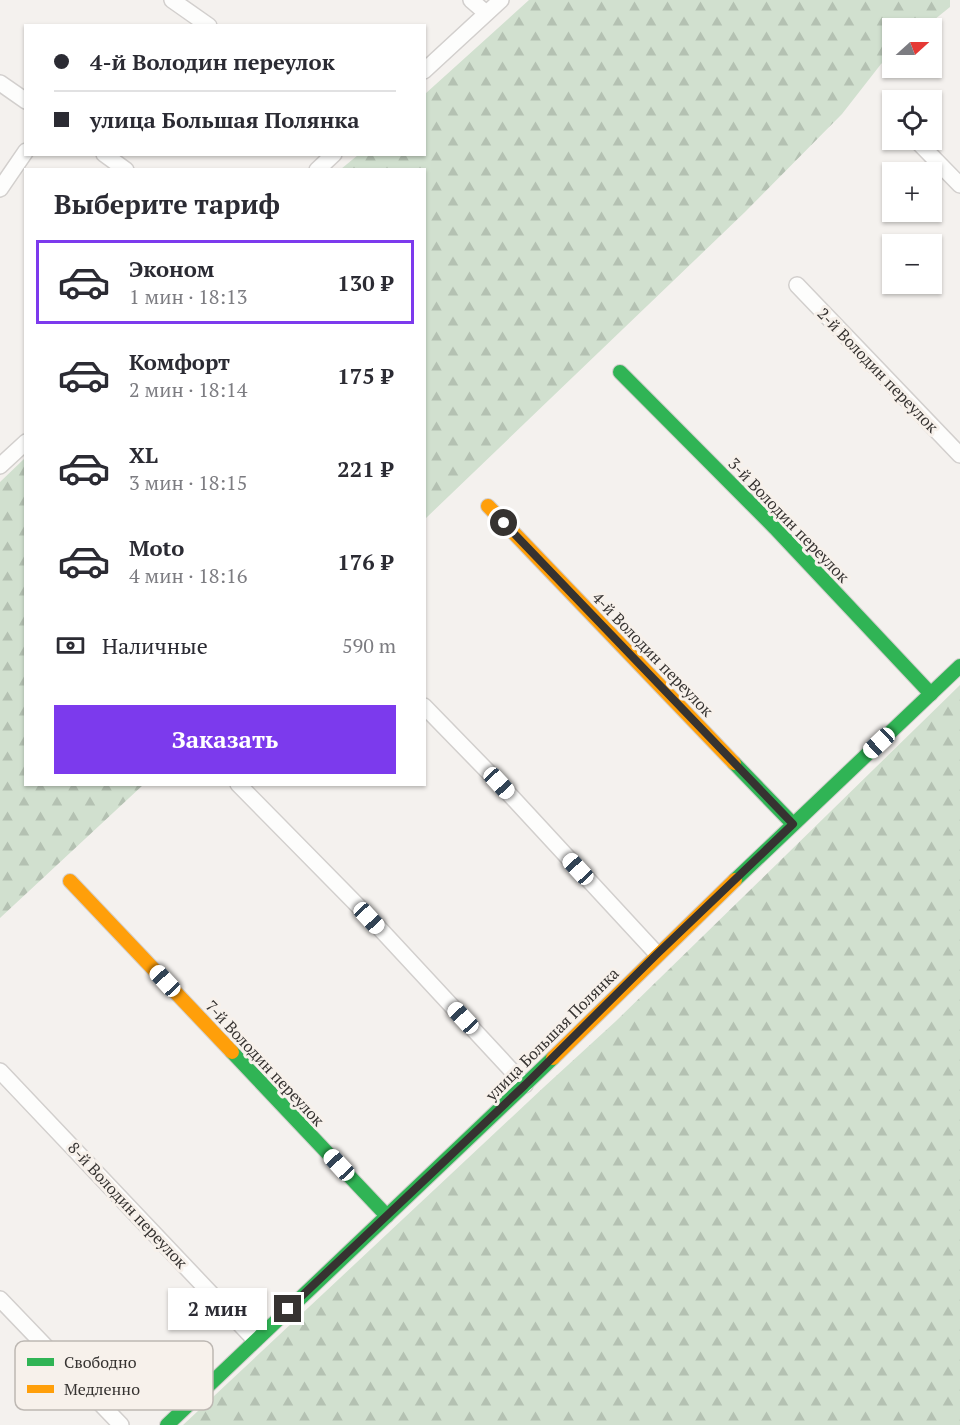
<!DOCTYPE html>
<html lang="ru">
<meta charset="utf-8">
<style>
:root{--surface:#fff;--page:#f2f2f3;--text:#2b2b33;--muted:#7c7c81;--line:#e1e1e2;--accent:#7c3aed}
body{margin:0;font-family:"PT Serif",serif;background:var(--page);color:var(--text);height:100vh;display:flex;flex-direction:column;font-size:22px;white-space:nowrap}
*{box-sizing:border-box;margin:0}
p{font-size:20px;color:var(--muted)}
.icon{flex:none;width:33px;height:33px;fill:none;stroke:currentColor;stroke-width:2;stroke-linecap:round;stroke-linejoin:round}
.map{position:relative;flex:1;overflow:hidden}
.panel{position:absolute;left:24px;top:168px;width:402px;height:618px;display:flex;flex-direction:column;background:var(--surface);border-radius:0px;box-shadow:0 2px 4px #0004}
.panel>*{flex:none}
.hud{position:absolute;left:24px;top:24px;width:402px;height:132px;border-radius:0px;box-shadow:0 2px 4px #0004;display:grid;align-content:center;height:132px;padding:0 30px;background:var(--surface)}
.needle{width:39px;rotate:69deg}
.tools{position:absolute;left:882px;top:18px;display:grid;gap:12px}
.tools a{display:grid;place-items:center;width:60px;height:60px;border-radius:0px;background:var(--surface);box-shadow:0 2px 4px #0004;font-size:30px}
.end{position:absolute;width:27px;height:27px;margin:-14px;border:8px solid #363331;background:#fff;box-shadow:0 0 0 3px #fff}
.from{border-radius:50%}
.bubble{position:absolute;height:42px;border-radius:0px;background:var(--surface);box-shadow:0 2px 4px #0004;font-size:20px;font-weight:700;line-height:42px;text-align:center}
.car{position:absolute;width:18px;height:36px;margin:-18px -9px;border-radius:8px;box-shadow:0 0 4px 2px #0007;background:linear-gradient(#fff 24%,#345 0 40%,#fff 0 76%,#345 0 86%,#fff 0)}
.hud b{display:flex;align-items:center;gap:21px;height:57px;font-size:22px}
.hud b+b{border-top:2px solid var(--line)}
.hud i{width:15px;height:15px;background:var(--text)}
ul{padding:0;list-style:none}
li{display:flex;align-items:center;gap:18px;height:84px;margin:0 12px 9px;padding:0 18px;border:3px solid transparent;border-radius:0px}
li div{flex:1}
li b{display:block;font-size:22px}
li em{font-style:normal;font-weight:700}
li.selected{border-color:var(--accent)}
li>.icon{width:54px;height:54px;stroke-width:1.5}
h2{padding:0 30px;font-size:27px;line-height:72px}
.pay{display:flex;align-items:center;gap:15px;height:66px;padding:0 30px;font-size:22px}
.pay p{margin-inline-start:auto}
.button{display:flex;gap:12px;margin-top:auto;padding:12px 30px}
.button a{flex:1;height:69px;border-radius:0px;background:var(--accent);color:#fff;font-size:24px;font-weight:700;line-height:69px;text-align:center}
.map>svg:first-child{display:block}
</style>
<div class="map">
<svg width="960" height="1425" viewBox="0 0 960 1425">
<defs>
<pattern id="forest-firs" width="22" height="20" patternUnits="userSpaceOnUse" patternTransform="scale(1.5)"><rect width="22" height="20" fill="#d1e0cf"/><path d="M5 1l3.5 6h-7zM16 11l3.5 6h-7z" fill="#b4c1b2"/></pattern>
</defs>
<rect width="100%" height="100%" fill="#f4f1ee"/>
<g fill="url(#forest-firs)">
<polygon points="529,0 950,0 950,7 924,28 892,28 892,54 881,64 842,114 745,212 425,519 424,170 341,169 358,155 424,154 425,94"/>
<polygon points="25,458 26,784 143,785 0,918 0,482"/>
<polygon points="960,685 960,1425 183,1425 544,1087 616,1021"/>
</g>
<g fill="none" stroke-linecap="round" stroke-linejoin="round">
<defs>
<g id="street">
<polyline points="172,0 209,26"/>
<polyline points="471,0 486,13"/>
<polyline points="424,71 501,0"/>
<polyline points="0,83 26,101"/>
<polyline points="916,140 960,185"/>
<polyline points="104,154 126,170"/>
<polyline points="317,170 334,154"/>
<polyline points="0,189 26,151"/>
<polyline points="797,285 960,455"/>
<polyline points="0,466 26,442"/>
<polyline points="424,706 499,783 657,954"/>
<polyline points="238,784 370,918 525,1085"/>
<polyline points="0,1071 255,1340"/>
<polyline points="0,1299 121,1425"/>
</g>
<g id="fast">
<polyline points="620,372 775,528 931,694"/>
<polyline points="734,763 793,824"/>
<polyline points="735,880 960,666"/>
<polyline points="232,1052 387,1216"/>
<polyline points="167,1425 553,1058"/>
</g>
<g id="slow">
<polyline points="488,506 734,763"/>
<polyline points="70,881 232,1052"/>
<polyline points="553,1058 735,880"/>
</g>
</defs>
<use href="#street" stroke="#d2cfcd" stroke-width="18"/>
<use href="#fast" stroke="#d2cfcd" stroke-width="16"/>
<use href="#slow" stroke="#d2cfcd" stroke-width="16"/>
<use href="#street" stroke="#fdfdfc" stroke-width="15"/>
<use href="#fast" stroke="#30b455" stroke-width="14"/>
<use href="#slow" stroke="#ff9f0a" stroke-width="14"/>
</g>
<g fill="none" stroke-linecap="round" stroke-linejoin="round">
<polyline stroke="#363331" stroke-width="8" points="288,1309 525,1085 657,954 793,824 504,523"/>
</g>
<g text-anchor="middle" stroke-width="6" stroke-linejoin="round" paint-order="stroke">
<g font-size="16" fill="#363331" stroke="#f7f1eb">
<text transform="translate(878 370) rotate(46)" y="6">2-й Володин переулок</text>
<text transform="translate(789 520) rotate(46)" y="6">3-й Володин переулок</text>
<text transform="translate(653 654) rotate(46)" y="6">4-й Володин переулок</text>
<text transform="translate(552 1034) rotate(-45)" y="6">улица Большая Полянка</text>
<text transform="translate(265 1063) rotate(47)" y="6">7-й Володин переулок</text>
<text transform="translate(128 1205) rotate(47)" y="6">8-й Володин переулок</text>
</g>
</g>
<rect x="15" y="1341" width="198" height="69" rx="9" fill="#f7f1eb" stroke="#bdb8b3" stroke-width="1.5"/>
<rect x="27" y="1358" width="27" height="8" fill="#30b455"/>
<rect x="27" y="1385" width="27" height="8" fill="#ff9f0a"/>
<g font-size="16" fill="#363331">
<text x="64" y="1368">Свободно</text>
<text x="64" y="1395">Медленно</text>
</g>
</svg>
<div class="tools">
<a><svg class="needle" viewBox="-14 -14 28 28"><path d="M0-13l5 13h-10z" fill="#e53935"/><path d="M0 13l5-13h-10z" fill="#7c7c81"/></svg></a>
<a><svg class="icon" aria-label="locate" viewBox="0 0 24 24"><circle cx="12" cy="12" r="6"/><path d="M12 2v4M12 18v4M2 12h4M18 12h4"/></svg></a>
<a>+</a>
<a>−</a>
</div>
<i class="end from" style="left:504px;top:523px"></i>
<i class="end" style="left:288px;top:1309px"></i>
<div class="bubble" style="left:168px;top:1288px;width:99px">2 мин</div>
<i class="car" style="left:879px;top:743px;rotate:227deg"></i>
<i class="car" style="left:499px;top:783px;rotate:137deg"></i>
<i class="car" style="left:578px;top:869px;rotate:317deg"></i>
<i class="car" style="left:369px;top:918px;rotate:137deg"></i>
<i class="car" style="left:165px;top:981px;rotate:317deg"></i>
<i class="car" style="left:463px;top:1018px;rotate:317deg"></i>
<i class="car" style="left:339px;top:1165px;rotate:317deg"></i>
<div class="hud">
<b><i class="from"></i>4-й Володин переулок</b>
<b><i></i>улица Большая Полянка</b>
</div>
<section class="panel">
<h2>Выберите тариф</h2>
<ul>
<li class="selected"><svg class="icon" aria-label="car" viewBox="0 0 24 24"><path d="M5 17H2v-5l4-1 3-4h7l3 4 3 1v5h-3M9 17h6M6 11h13"/><circle cx="7" cy="17" r="2"/><circle cx="17" cy="17" r="2"/></svg><div><b>Эконом</b><p>1 мин · 18:13</p></div><em>130 ₽</em></li>
<li><svg class="icon" aria-label="car" viewBox="0 0 24 24"><path d="M5 17H2v-5l4-1 3-4h7l3 4 3 1v5h-3M9 17h6M6 11h13"/><circle cx="7" cy="17" r="2"/><circle cx="17" cy="17" r="2"/></svg><div><b>Комфорт</b><p>2 мин · 18:14</p></div><em>175 ₽</em></li>
<li><svg class="icon" aria-label="car" viewBox="0 0 24 24"><path d="M5 17H2v-5l4-1 3-4h7l3 4 3 1v5h-3M9 17h6M6 11h13"/><circle cx="7" cy="17" r="2"/><circle cx="17" cy="17" r="2"/></svg><div><b>XL</b><p>3 мин · 18:15</p></div><em>221 ₽</em></li>
<li><svg class="icon" aria-label="car" viewBox="0 0 24 24"><path d="M5 17H2v-5l4-1 3-4h7l3 4 3 1v5h-3M9 17h6M6 11h13"/><circle cx="7" cy="17" r="2"/><circle cx="17" cy="17" r="2"/></svg><div><b>Moto</b><p>4 мин · 18:16</p></div><em>176 ₽</em></li>
</ul>
<div class="pay"><svg class="icon" aria-label="cash" viewBox="0 0 24 24"><path d="M3 7h18v10H3z"/><circle cx="12" cy="12" r="2"/></svg>Наличные<p>590 m</p></div>
<div class="button"><a>Заказать</a></div>
</section>
</div>
